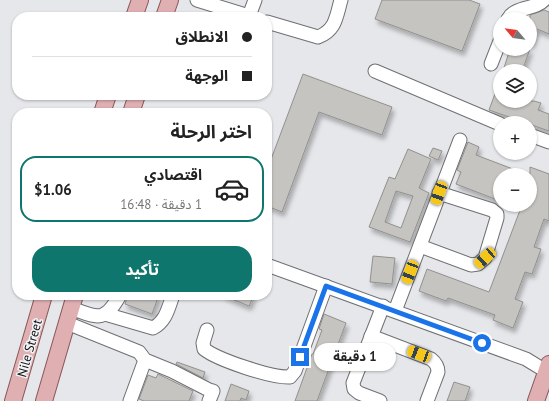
<!DOCTYPE html>
<html lang="ar">
<meta charset="utf-8">
<style>
:root{--surface:#fff;--page:#f6f6f6;--text:#222;--muted:#767676;--line:#e0e0e0;--accent:#0f766e}
body{margin:0;font-family:"PT Sans","Noto Sans Arabic",sans-serif;background:var(--page);color:var(--text);direction:rtl;height:100vh;display:flex;flex-direction:column;font-size:15px;white-space:nowrap}
*{box-sizing:border-box;margin:0}
p{font-size:13px;color:var(--muted)}
.icon{flex:none;width:22px;height:22px;fill:none;stroke:currentColor;stroke-width:2;stroke-linecap:round;stroke-linejoin:round}
.map{position:relative;flex:1;overflow:hidden;direction:ltr}
.details{position:absolute;left:12px;top:108px;width:260px;height:192px;display:flex;flex-direction:column;background:var(--surface);border-radius:16px;box-shadow:0 1px 3px #0004;direction:rtl}
.details>*{flex:none}
.top-card{position:absolute;left:12px;top:12px;width:260px;height:88px;border-radius:16px;box-shadow:0 1px 3px #0004;direction:rtl;display:grid;align-content:center;height:88px;padding:0 20px;background:var(--surface)}
.needle{width:26px;rotate:299deg}
.controls{position:absolute;left:493px;top:12px;display:grid;gap:8px}
.controls a{display:grid;place-items:center;width:44px;height:44px;border-radius:50%;background:var(--surface);box-shadow:0 1px 3px #0004;font-size:20px}
.end{position:absolute;width:18px;height:18px;margin:-9px;border:5px solid #1a73e8;background:#fff;box-shadow:0 0 0 2px #fff}
.from{border-radius:50%}
.bubble{position:absolute;height:28px;border-radius:14px;background:var(--surface);box-shadow:0 1px 3px #0004;font-size:13px;font-weight:700;line-height:28px;text-align:center;direction:rtl}
.car{position:absolute;width:12px;height:24px;margin:-12px -6px;border-radius:5px;box-shadow:0 0 3px 1px #0007;background:linear-gradient(#f5c518 24%,#345 0 40%,#f5c518 0 76%,#345 0 86%,#f5c518 0)}
.top-card b{display:flex;align-items:center;gap:14px;height:38px;font-size:15px}
.top-card b+b{border-top:1px solid var(--line)}
.top-card i{width:10px;height:10px;background:var(--text)}
ul{padding:0;list-style:none}
li{display:flex;align-items:center;gap:12px;height:66px;margin:0 8px 6px;padding:0 12px;border:2px solid var(--line);border-radius:16px}
li div{flex:1}
li b{display:block;font-size:15px}
li em{font-style:normal;font-weight:700}
li.active{border-color:var(--accent)}
li>.icon{width:36px;height:36px;stroke-width:1.5}
h2{padding:0 20px;font-size:18px;line-height:48px}
.action{display:flex;gap:8px;margin-top:auto;padding:8px 20px}
.action a{flex:1;height:46px;border-radius:16px;background:var(--accent);color:#fff;font-size:16px;font-weight:700;line-height:46px;text-align:center}
.map>svg:first-child{display:block}
</style>
<div class="map">
<svg width="549" height="401" viewBox="0 0 549 401">
<defs>
<filter id="shadow"><feDropShadow dx="2.5" dy="4.5" stdDeviation="2" flood-color="#0004"/></filter>
</defs>
<rect width="100%" height="100%" fill="#e5e7ea"/>
<g fill="#c6c4c1" stroke="#92908e" fill-rule="evenodd" filter="url(#shadow)">
<polygon points="382,0 469,0 480,4 462,51 375,19"/>
<polygon points="544,10 549,12 549,34 537,29 531,45 530,45 530,15"/>
<polygon points="510,49 530,49 522,71 503,71"/>
<polygon points="303,74 392,107 382,135 319,112 282,212 267,206 267,170"/>
<polygon points="499,83 500,83 500,101 534,101 541,103 538,110 549,114 549,131 489,110"/>
<polygon points="468,142 479,147 476,155 526,174 500,175 500,201 456,184 461,172 457,170"/>
<polygon points="433,148 442,151 438,160 429,156"/>
<path d="M408,149L431,159L419,188L429,193L410,242L369,227L389,177L395,179ZM396,191L413,196L401,228L385,222Z"/>
<polygon points="530,167 549,174 549,221 544,219 534,247 541,249 532,274 525,272 515,299 523,302 513,328 493,320 495,315 448,298 446,301 419,291 427,269 489,292 522,205 530,205"/>
<polygon points="373,256 395,258 392,284 370,282"/>
<polygon points="128,295 159,295 152,314 125,304"/>
<polygon points="222,295 254,295 249,306"/>
<polygon points="324,314 346,323 317,401 295,401 312,354 313,354 322,330 319,329"/>
<polygon points="177,362 205,372 203,378 176,364"/>
<polygon points="158,374 193,391 189,401 144,401 139,399 148,375 156,378"/>
<polygon points="454,382 470,387 465,401 447,401"/>
<polygon points="231,384 249,391 246,400 241,398 240,401 225,401"/>
</g>
<g fill="none" stroke-linecap="round" stroke-linejoin="round">
<defs>
<g id="minor">
<polyline points="197,0 252,17"/>
<polyline points="249,16 255,0"/>
<path d="M508,19C515,6 535,10 544,0"/>
<path d="M267,22L318,37C336,30 336,17 341,0"/>
<polyline points="491,64 500,41"/>
<polyline points="375,71 500,124"/>
<polyline points="530,135 549,142"/>
<polyline points="420,246 471,265 478,264 485,258 497,218 497,214 492,210 439,193"/>
<polyline points="267,265 526,359 549,373"/>
<path d="M71,308C98,318 104,323 120,295"/>
<polyline points="395,311 460,140"/>
<path d="M105,314L153,328C166,321 168,309 173,295"/>
<polyline points="67,323 139,352 145,360 172,371 209,390 213,391 209,401"/>
<path d="M207,330L203,343L204,349C218,360 272,378 290,377L295,371L326,286"/>
<path d="M371,336L431,359C436,363 438,366 438,372L427,401"/>
<polyline points="130,401 145,360"/>
<polyline points="380,401 359,393 354,389 353,383 383,306"/>
</g>
<g id="major">
<polyline points="134,17 140,0"/>
<polyline points="164,17 170,0"/>
<polyline points="102,113 108,95"/>
<polyline points="131,113 137,95"/>
<polyline points="13,401 44,295"/>
<polyline points="44,401 75,295"/>
<polyline points="536,401 549,364"/>
</g>
</defs>
<use href="#minor" stroke="#6f7073" stroke-width="15"/>
<use href="#major" stroke="#8a5659" stroke-width="18"/>
<use href="#minor" stroke="#fff" stroke-width="13"/>
<use href="#major" stroke="#dfafb2" stroke-width="16"/>
</g>
<g fill="none" stroke-linecap="round" stroke-linejoin="round">
<polyline stroke="#1a73e8" stroke-width="5" points="300,357 326,286 482,343"/>
</g>
<g text-anchor="middle" stroke-width="3" stroke-linejoin="round" paint-order="stroke">
<g font-size="13" fill="#141415" stroke="#f3f4f7">
<text transform="translate(29 348) rotate(-74)" y="5">Nile Street</text>
</g>
</g>
</svg>
<div class="controls">
<a><svg class="needle" viewBox="-14 -14 28 28"><path d="M0-13l5 13h-10z" fill="#e53935"/><path d="M0 13l5-13h-10z" fill="#767676"/></svg></a>
<a><svg class="icon" aria-label="layers" viewBox="0 0 24 24"><path d="M12 4l9 5-9 5-9-5zM3 14l9 5 9-5"/></svg></a>
<a>+</a>
<a>−</a>
</div>
<i class="end from" style="left:482px;top:343px"></i>
<i class="end" style="left:300px;top:357px"></i>
<div class="bubble" style="left:314px;top:343px;width:82px">1 دقيقة</div>
<i class="car" style="left:439px;top:193px;rotate:200deg"></i>
<i class="car" style="left:485px;top:258px;rotate:228deg"></i>
<i class="car" style="left:410px;top:272px;rotate:201deg"></i>
<i class="car" style="left:419px;top:354px;rotate:291deg"></i>
<div class="top-card">
<b><i class="from"></i>الانطلاق</b>
<b><i></i>الوجهة</b>
</div>
<section class="details">
<h2>اختر الرحلة</h2>
<ul>
<li class="active"><svg class="icon" aria-label="car" viewBox="0 0 24 24"><path d="M5 17H2v-5l4-1 3-4h7l3 4 3 1v5h-3M9 17h6M6 11h13"/><circle cx="7" cy="17" r="2"/><circle cx="17" cy="17" r="2"/></svg><div><b>اقتصادي</b><p>1 دقيقة · 16:48</p></div><em>$1.06</em></li>
</ul>
<div class="action"><a>تأكيد</a></div>
</section>
</div>
